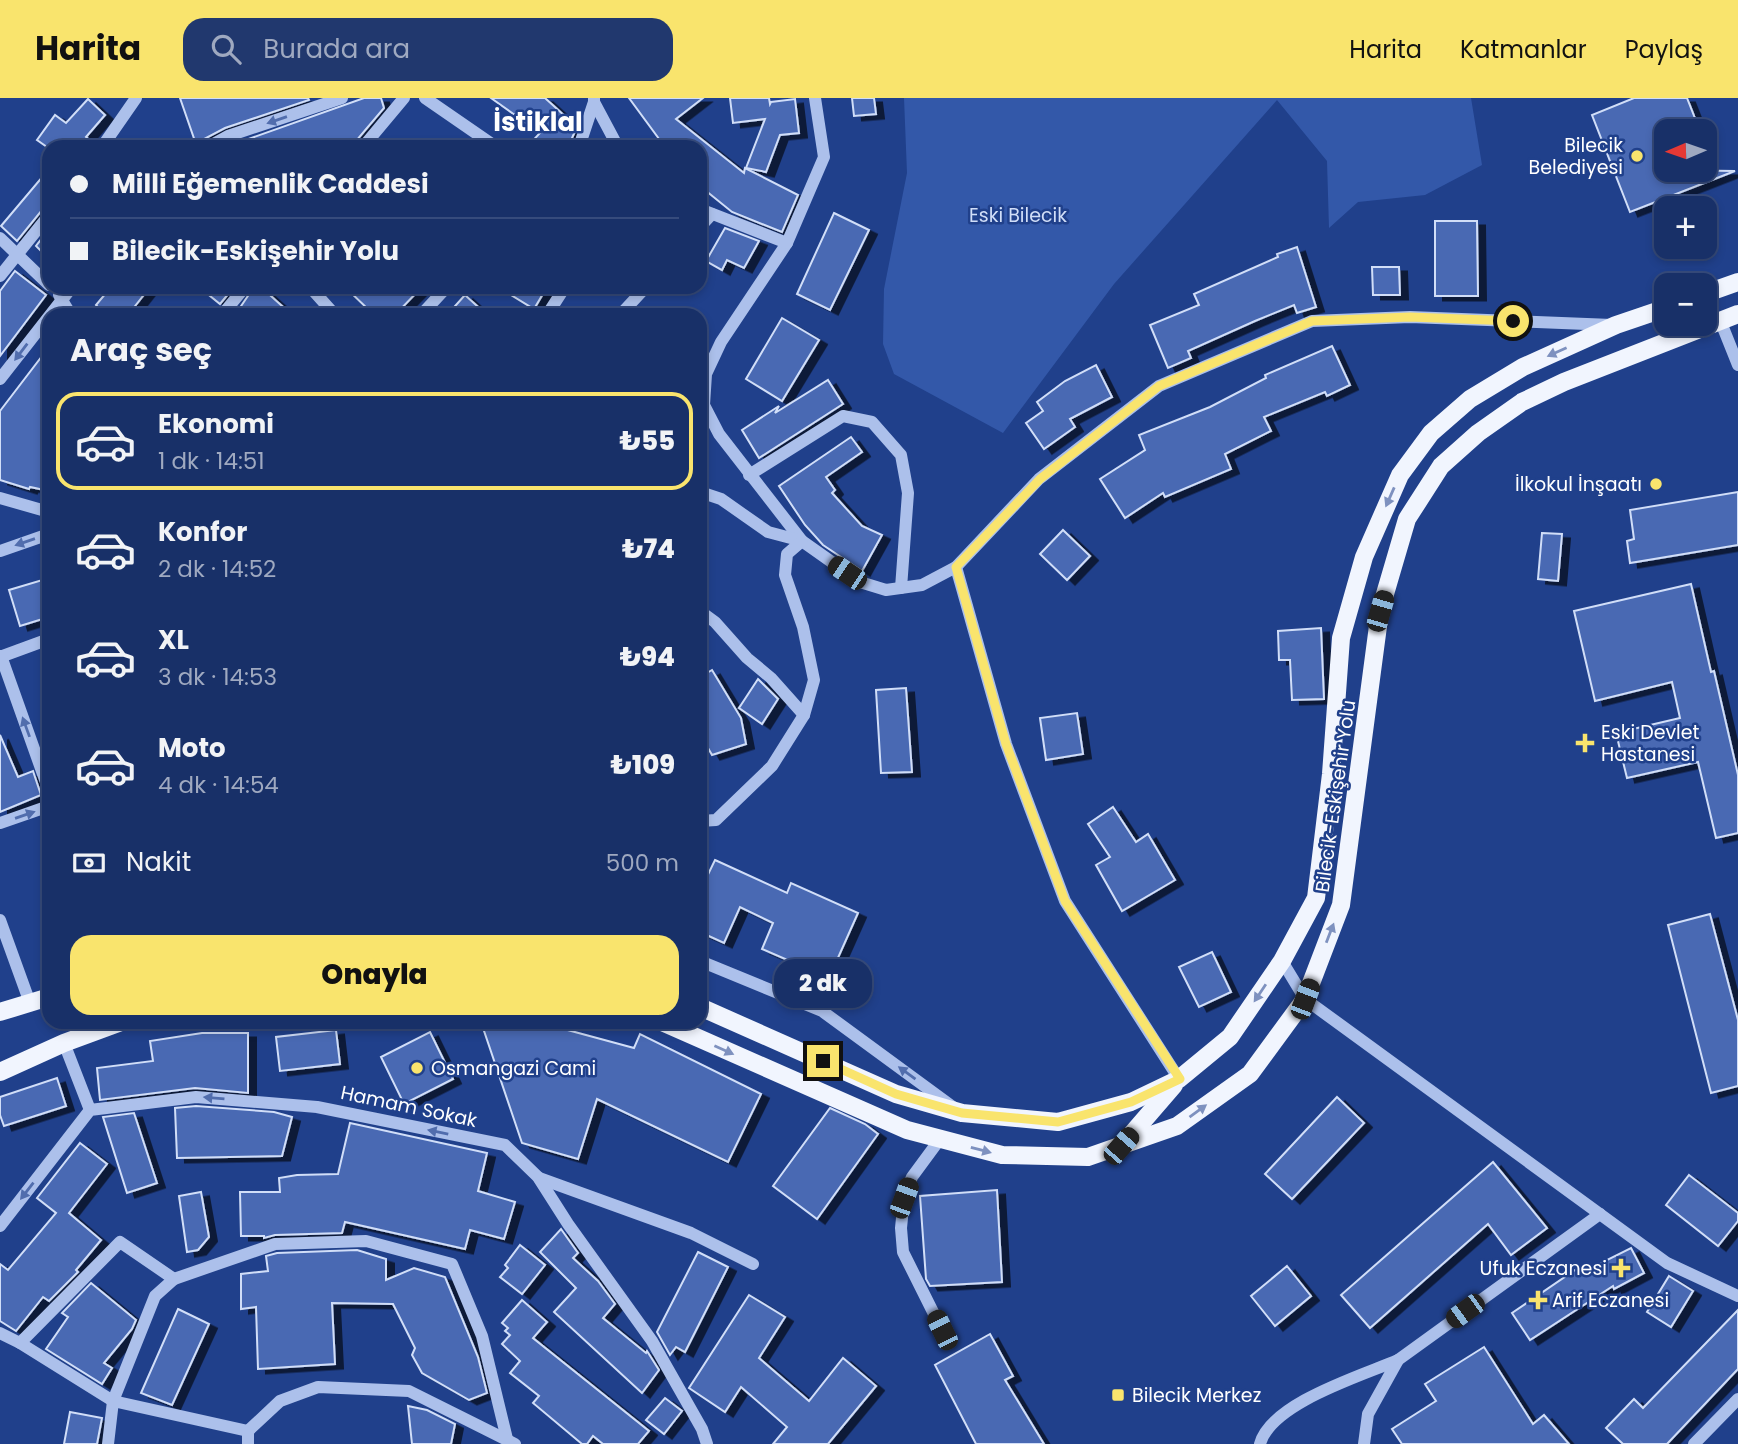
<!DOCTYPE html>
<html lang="tr">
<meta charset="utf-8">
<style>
:root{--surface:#183068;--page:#21386e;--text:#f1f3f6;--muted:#9fa9c0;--line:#364b7c;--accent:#f9e46d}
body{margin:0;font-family:Poppins,sans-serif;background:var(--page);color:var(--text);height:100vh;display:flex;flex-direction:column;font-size:26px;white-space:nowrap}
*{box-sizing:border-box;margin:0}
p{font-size:23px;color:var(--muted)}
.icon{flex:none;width:38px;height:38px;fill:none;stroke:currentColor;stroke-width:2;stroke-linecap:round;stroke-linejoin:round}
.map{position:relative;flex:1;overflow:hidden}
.sheet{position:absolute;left:42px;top:210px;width:665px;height:721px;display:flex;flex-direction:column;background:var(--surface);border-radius:21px;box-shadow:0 4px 10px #0003,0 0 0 2px var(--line)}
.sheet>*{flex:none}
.top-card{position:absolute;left:42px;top:42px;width:665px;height:154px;border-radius:21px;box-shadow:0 4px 10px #0003,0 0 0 2px var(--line);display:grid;align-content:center;height:154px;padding:0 28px;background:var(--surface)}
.needle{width:46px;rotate:268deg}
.buttons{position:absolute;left:1654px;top:21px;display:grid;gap:14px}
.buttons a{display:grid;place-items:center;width:63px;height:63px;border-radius:14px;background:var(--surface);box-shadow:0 4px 10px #0003,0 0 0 2px var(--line);font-size:35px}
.end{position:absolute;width:32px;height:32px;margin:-16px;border:9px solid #f9e46d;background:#111;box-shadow:0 0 0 4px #111}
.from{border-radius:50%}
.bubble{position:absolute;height:49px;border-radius:21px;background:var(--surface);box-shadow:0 4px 10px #0003,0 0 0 2px var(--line);font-size:23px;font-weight:800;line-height:49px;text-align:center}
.car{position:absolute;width:21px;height:42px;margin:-21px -10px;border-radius:9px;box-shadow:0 0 5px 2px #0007;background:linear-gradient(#222 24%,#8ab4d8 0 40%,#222 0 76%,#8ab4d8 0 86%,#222 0)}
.top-card b{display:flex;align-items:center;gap:24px;height:66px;font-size:26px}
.top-card b+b{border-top:2px solid var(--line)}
.top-card i{width:18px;height:18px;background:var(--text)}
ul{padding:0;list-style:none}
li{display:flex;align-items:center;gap:21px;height:98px;margin:0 14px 10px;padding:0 14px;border:4px solid transparent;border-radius:21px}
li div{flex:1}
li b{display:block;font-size:26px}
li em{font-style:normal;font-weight:800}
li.selected{border-color:var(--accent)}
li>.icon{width:63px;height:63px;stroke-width:1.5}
h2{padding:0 28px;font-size:32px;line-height:84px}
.pay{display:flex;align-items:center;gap:18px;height:77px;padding:0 28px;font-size:26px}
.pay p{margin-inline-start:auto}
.button{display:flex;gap:14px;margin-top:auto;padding:14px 28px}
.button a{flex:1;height:80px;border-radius:21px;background:var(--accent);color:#111;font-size:28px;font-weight:800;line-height:80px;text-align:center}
header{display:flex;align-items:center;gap:42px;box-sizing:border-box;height:98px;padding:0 35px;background:var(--accent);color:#111}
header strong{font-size:33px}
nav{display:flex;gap:38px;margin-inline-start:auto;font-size:24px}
.search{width:490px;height:63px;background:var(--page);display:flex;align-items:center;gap:18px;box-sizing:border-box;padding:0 24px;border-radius:21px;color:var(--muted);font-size:26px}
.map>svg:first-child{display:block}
</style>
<header>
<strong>Harita</strong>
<div class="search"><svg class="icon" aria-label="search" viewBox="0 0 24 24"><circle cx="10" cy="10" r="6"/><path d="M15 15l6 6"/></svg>Burada ara</div>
<nav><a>Harita</a><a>Katmanlar</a><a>Paylaş</a></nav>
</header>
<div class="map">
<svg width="1738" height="1346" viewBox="0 0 1738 1346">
<defs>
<filter id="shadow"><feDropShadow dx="8" dy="4.5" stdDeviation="0" flood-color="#0009"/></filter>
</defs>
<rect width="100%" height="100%" fill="#20408b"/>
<polygon fill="#3358a9" points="904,0 1471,0 1482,67 1425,97 1358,104 1329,130 1327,63 1277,2 1114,186 1003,335 894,276 883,246 884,191 907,75"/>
<g fill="#4869b3" stroke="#d1def8" stroke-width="2" filter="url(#shadow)">
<polygon points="180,0 308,0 309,2 225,30 204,41 197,49"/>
<polygon points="364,0 381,0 384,10 356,43 354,49 226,49"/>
<polygon points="491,0 545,0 577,29 568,49 527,49 540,35"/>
<polygon points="629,0 703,0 676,21 744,75 745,70 798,97 782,134 732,114 700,88 700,49 665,49"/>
<polygon points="730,0 769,0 770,6 771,4 795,1 799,35 780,37 766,74 746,70 765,21 733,25"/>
<polygon points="852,0 874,0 876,16 854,18"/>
<polygon points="1634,0 1687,0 1700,33 1666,33 1666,72 1735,73 1630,114 1592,17"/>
<polygon points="88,1 105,17 86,39 94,46 93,49 47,49 37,42 55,17 66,25"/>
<polygon points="49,71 49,108 42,112 17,143 1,128"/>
<polygon points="834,115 869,132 830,212 797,196"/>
<polygon points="1435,123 1477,123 1478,198 1435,198"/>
<polygon points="725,130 759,143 744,170 727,162 722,172 706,163"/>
<polygon points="49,131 49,161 36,148"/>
<polygon points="1297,149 1316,209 1297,215 1294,207 1255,223 1188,253 1191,260 1168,270 1150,227 1199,207 1194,196 1278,159 1277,156"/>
<polygon points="1372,169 1399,169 1400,197 1373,197"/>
<polygon points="15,173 46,197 0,258 0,193"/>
<polygon points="111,189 150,189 128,217 105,217 96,207"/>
<polygon points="199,189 234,189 220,206"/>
<polygon points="254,189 261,189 292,217 235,217"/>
<polygon points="345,189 422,189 395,217 374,217"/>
<polygon points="498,189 547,189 534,211"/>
<polygon points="465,197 487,217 447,217"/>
<polygon points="782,220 819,242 782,303 746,281"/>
<polygon points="1332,248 1350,287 1327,298 1325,294 1264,319 1271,333 1225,356 1231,371 1165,399 1163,395 1125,420 1100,381 1145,352 1139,337 1210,309 1266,280 1265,277"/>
<polygon points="49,249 49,393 30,389 29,391 0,382 0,313"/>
<polygon points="1096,267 1112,299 1070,321 1075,329 1044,351 1026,325 1043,313 1037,304 1065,283"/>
<polygon points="828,282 843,306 759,360 742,332 779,308 775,315"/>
<polygon points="851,339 862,354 826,379 835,392 832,395 862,428 882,437 862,473 823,447 805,427 779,388"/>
<polygon points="1738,394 1738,447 1630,465 1627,443 1634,441 1630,412"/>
<polygon points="1063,432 1090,458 1067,482 1040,456"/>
<polygon points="1542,435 1562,436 1558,483 1538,481"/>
<polygon points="49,480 49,519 20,528 9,492"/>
<polygon points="1691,486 1711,574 1714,573 1738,677 1738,735 1716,740 1698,664 1627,680 1616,635 1680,620 1672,584 1595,603 1574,513"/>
<polygon points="1321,530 1324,601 1292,602 1290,562 1279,562 1278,533"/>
<polygon points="712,572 741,620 746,646 712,657 704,643 705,629 700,621 700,579"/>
<polygon points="758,581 778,601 762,626 739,610"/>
<polygon points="906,590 912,674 881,675 876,592"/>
<polygon points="1077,615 1083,656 1046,662 1040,620"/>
<polygon points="0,637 18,679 33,673 41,697 0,714"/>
<polygon points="1113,709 1136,744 1148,736 1175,782 1122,813 1096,767 1110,759 1088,726"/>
<polygon points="715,762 787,795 791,785 858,815 829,880 762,851 773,825 740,809 724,845 700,834 700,793"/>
<polygon points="1710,816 1738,922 1738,988 1711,995 1668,827"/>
<polygon points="1212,854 1231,894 1199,909 1179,869"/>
<polygon points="481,924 538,924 634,950 640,936 761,996 728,1064 597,1001 578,1061 522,1045"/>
<polygon points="336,932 340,966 280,973 276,939"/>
<polygon points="430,934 453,981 404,1006 381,959"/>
<polygon points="202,935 248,935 248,995 195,990 100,1002 97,970 153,963 150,943"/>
<polygon points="57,980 66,1008 4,1028 0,1017 0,999"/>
<polygon points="1337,999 1364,1025 1292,1101 1265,1076"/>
<polygon points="196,1008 274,1014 292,1019 282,1058 177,1060 175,1010"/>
<polygon points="830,1010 865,1026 878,1036 817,1121 773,1088"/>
<polygon points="134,1015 157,1085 127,1095 103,1019"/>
<polygon points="350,1025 487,1055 478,1093 515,1104 504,1141 470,1132 465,1151 345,1124 342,1135 275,1137 264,1140 264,1138 241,1138 240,1094 280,1094 279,1080 297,1077 338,1076"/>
<polygon points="80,1045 107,1066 69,1115 101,1142 76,1172 78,1174 49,1203 43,1199 16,1233 0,1223 0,1166 8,1172 56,1115 37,1100"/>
<polygon points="1493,1064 1547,1130 1511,1157 1488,1126 1370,1230 1341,1197"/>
<polygon points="1689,1077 1738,1115 1738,1123 1718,1148 1666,1107"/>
<polygon points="997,1092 1002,1184 930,1188 926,1181 920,1098"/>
<polygon points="201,1094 209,1139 198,1152 187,1154 179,1098"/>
<polygon points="561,1131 578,1155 573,1160 598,1183 615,1206 603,1220 646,1255 647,1253 659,1272 642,1295 554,1214 576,1190 540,1154"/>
<polygon points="520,1147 545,1167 522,1196 500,1179 508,1170 505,1167"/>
<polygon points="1631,1150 1644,1175 1614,1191 1613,1188 1530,1242 1512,1215 1578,1170 1581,1175"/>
<polygon points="357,1152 386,1161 386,1182 414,1170 445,1179 478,1259 487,1295 469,1302 422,1275 412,1257 415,1250 393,1206 332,1205 335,1266 258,1271 256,1209 241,1211 241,1176 268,1173 266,1158 277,1155"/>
<polygon points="698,1154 728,1169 685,1254 676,1249 670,1257 657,1234"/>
<polygon points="1287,1168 1311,1198 1275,1228 1251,1198"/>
<polygon points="1669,1178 1693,1193 1671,1229 1647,1214"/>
<polygon points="91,1185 136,1222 132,1231 104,1265 112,1270 102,1286 46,1251 68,1219 62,1215"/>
<polygon points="749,1197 785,1219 759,1260 809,1303 843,1260 876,1288 828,1346 773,1346 787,1329 741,1289 725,1314 689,1290"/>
<polygon points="522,1202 547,1224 533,1240 649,1333 638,1346 603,1346 593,1338 587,1346 582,1346 533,1305 539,1298 510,1275 520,1263 502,1246 510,1237 505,1233 508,1230 502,1225"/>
<polygon points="178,1211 209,1226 172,1307 141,1295"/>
<polygon points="1738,1212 1738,1271 1667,1346 1623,1346 1606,1330 1634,1301 1643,1310"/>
<polygon points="990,1236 1013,1278 1005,1282 1044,1346 976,1346 935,1267"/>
<polygon points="1484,1249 1533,1326 1544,1317 1569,1346 1402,1346 1392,1331 1436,1303 1425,1286"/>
<polygon points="665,1300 682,1313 664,1336 646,1322"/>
<polygon points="408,1308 427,1312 455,1326 451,1346 412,1346"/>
<polygon points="70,1314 102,1320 97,1346 64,1346"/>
</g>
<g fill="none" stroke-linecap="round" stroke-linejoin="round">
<g stroke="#acc0eb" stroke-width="12">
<polyline points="425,0 496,49"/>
<polyline points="815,0 824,59 787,145 721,244 706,276 704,307 719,336 802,443 860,484 886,492 922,487 956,469 1039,381 1159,288 1312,223 1410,219 1612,227"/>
<polyline points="594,4 618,49"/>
<polyline points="102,49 136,0"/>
<polyline points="208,49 228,38 342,0"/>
<polyline points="363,49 404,0"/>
<polyline points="577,49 580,46 594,4 594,0"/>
<polyline points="700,111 787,145"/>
<polyline points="700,129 712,116"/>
<polyline points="0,140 49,187"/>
<polyline points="0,178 49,117"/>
<polyline points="310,189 335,217"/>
<polyline points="59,197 71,217"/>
<polyline points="222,217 245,189"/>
<polyline points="421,217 447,189"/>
<polyline points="547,217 565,189"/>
<polyline points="620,217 646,189"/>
<polyline points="1720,222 1738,267"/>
<polyline points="0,281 72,189"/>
<polyline points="749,377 843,318 872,324 901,357 908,395 901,490"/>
<polyline points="700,394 721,401 768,434 802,443"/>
<polyline points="0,400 49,414"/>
<polyline points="0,453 49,436"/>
<polyline points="956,469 1006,646 1065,803 1179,981"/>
<polyline points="700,513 715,524 747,560 771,580 804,617"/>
<polyline points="1,558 49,693"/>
<polyline points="0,559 49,541"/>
<polyline points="700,723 716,722 772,668 804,617 814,582 803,529 785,477 787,456 802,443"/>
<polyline points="0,725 49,708"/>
<polyline points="0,822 30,905"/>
<polyline points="700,863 822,913 953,1009"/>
<polyline points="1282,863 1305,901 1667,1165 1738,1198"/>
<polyline points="64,945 90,1012"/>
<polyline points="940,1041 912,1079 904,1100 901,1130 903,1154 942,1232"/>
<polyline points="539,1080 691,1135 753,1166"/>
<polyline points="0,1128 90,1012 196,999 317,1009 505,1047 538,1079 568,1126 652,1243 702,1331 707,1346"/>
<polyline points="0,1235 20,1245 113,1303 248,1333"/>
<polyline points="20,1245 120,1144 174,1181"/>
<polyline points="108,1346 113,1303 155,1198 174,1181 275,1146 366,1143 452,1166 482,1238 507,1341"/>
<polyline points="248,1346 248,1333 280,1303 318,1289 409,1293 515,1346"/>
<path d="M1260,1346C1271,1305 1361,1278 1398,1262"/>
<polyline points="1364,1346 1368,1316 1398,1262 1600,1116"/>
<polyline points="1694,1346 1738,1301"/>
</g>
<g stroke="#f1f5fe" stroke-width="18">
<polyline points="1704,196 1738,184"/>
<polyline points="700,909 896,996 962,1015 1058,1024 1131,1004 1179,981 1230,939 1282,863 1316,800 1331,676 1341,540 1364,459 1400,377 1431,335 1470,301 1523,269 1616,227 1666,210"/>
<polyline points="0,914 49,899"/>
<polyline points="662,924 907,1032 1002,1057 1088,1059 1177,1028 1250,976 1305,901 1341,807 1380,513 1407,421 1441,368 1478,335 1522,304 1564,284 1738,216"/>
<polyline points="0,974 64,945 121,924"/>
<polyline points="1124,1045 1174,987"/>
</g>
</g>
<defs><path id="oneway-solid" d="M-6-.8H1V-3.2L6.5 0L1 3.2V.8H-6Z" transform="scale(1.75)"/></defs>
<g fill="#516dad">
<use href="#oneway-solid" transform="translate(277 22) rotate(161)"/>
<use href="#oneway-solid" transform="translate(21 254) rotate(127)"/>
<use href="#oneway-solid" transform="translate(25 444) rotate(161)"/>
<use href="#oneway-solid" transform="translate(26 629) rotate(-110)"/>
<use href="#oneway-solid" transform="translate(25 717) rotate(-19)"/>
<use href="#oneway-solid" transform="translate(907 975) rotate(-144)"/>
<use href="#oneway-solid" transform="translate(214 1000) rotate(-175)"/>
<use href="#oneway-solid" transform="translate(438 1034) rotate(-168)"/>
<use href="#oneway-solid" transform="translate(27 1093) rotate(128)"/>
</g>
<g fill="#7e91bf">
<use href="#oneway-solid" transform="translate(1557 254) rotate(156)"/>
<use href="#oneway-solid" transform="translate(1390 399) rotate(114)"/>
<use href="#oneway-solid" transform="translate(1330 835) rotate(-69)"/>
<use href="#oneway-solid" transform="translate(1260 895) rotate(124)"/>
<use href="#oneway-solid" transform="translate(724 952) rotate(24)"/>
<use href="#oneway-solid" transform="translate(1198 1013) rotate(-36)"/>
<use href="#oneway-solid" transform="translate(981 1052) rotate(15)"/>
</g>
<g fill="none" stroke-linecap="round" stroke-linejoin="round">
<polyline stroke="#f9e46d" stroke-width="9" points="823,963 896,996 962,1015 1058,1024 1131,1004 1180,981 1065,803 1006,646 956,469 1040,381 1159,288 1312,223 1410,219 1513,223"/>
</g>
<g fill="#f9e46d" stroke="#20408b" stroke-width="2.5">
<circle cx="1637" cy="58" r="7"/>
<circle cx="1656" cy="386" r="7"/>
<path d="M1581.5 634.5h7v7h7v7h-7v7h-7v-7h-7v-7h7z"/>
<circle cx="417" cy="970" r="7"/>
<path d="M1617.5 1159.5h7v7h7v7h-7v7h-7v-7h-7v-7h7z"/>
<path d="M1534.5 1191.5h7v7h7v7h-7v7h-7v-7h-7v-7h7z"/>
<rect x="1111" y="1290" width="14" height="14" rx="3.5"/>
</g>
<g text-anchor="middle" stroke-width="5" stroke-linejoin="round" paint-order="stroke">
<g font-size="19" fill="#fff" stroke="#20408b" text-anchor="start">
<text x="1623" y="54" text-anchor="end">Bilecik<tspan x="1623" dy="22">Belediyesi</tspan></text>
<text x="1642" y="393" text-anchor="end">İlkokul İnşaatı</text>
<text x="1601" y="641">Eski Devlet<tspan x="1601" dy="22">Hastanesi</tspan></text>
<text x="431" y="977">Osmangazi Cami</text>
<text x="1607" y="1177" text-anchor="end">Ufuk Eczanesi</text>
<text x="1552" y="1209">Arif Eczanesi</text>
<text x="1132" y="1304">Bilecik Merkez</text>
</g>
<g font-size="19" fill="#d1def8" stroke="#20408b">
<text x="1018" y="124">Eski Bilecik</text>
</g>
<g font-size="19" fill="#fff" stroke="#20408b">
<text transform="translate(1335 698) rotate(-82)" y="7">Bilecik-Eskişehir Yolu</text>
<text transform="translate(409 1008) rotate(12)" y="7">Hamam Sokak</text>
</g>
<g font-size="26" font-weight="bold" fill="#fff" stroke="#20408b">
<text x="538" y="33">İstiklal</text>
</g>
</g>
</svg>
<div class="buttons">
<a><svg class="needle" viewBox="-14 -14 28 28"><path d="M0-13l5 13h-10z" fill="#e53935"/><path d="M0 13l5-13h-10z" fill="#9fa9c0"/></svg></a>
<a>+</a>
<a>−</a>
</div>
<i class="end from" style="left:1513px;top:223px"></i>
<i class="end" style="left:823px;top:963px"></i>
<div class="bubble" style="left:774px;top:861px;width:98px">2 dk</div>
<i class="car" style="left:847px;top:475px;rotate:304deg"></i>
<i class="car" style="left:1380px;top:513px;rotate:16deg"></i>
<i class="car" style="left:1305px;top:901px;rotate:21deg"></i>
<i class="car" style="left:1121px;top:1048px;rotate:41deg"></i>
<i class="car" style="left:904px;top:1100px;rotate:20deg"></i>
<i class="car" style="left:1465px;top:1213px;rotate:234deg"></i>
<i class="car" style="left:942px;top:1232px;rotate:334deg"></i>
<div class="top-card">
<b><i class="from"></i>Milli Eğemenlik Caddesi</b>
<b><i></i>Bilecik-Eskişehir Yolu</b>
</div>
<section class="sheet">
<h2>Araç seç</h2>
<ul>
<li class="selected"><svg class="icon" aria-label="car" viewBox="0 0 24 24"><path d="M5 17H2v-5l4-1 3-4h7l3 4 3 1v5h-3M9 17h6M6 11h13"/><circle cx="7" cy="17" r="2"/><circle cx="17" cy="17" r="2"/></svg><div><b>Ekonomi</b><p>1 dk · 14:51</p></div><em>₺55</em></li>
<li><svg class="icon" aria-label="car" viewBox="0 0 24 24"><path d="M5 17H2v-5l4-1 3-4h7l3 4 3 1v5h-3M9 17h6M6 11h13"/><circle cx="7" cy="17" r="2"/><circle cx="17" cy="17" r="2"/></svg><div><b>Konfor</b><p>2 dk · 14:52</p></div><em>₺74</em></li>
<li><svg class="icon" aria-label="car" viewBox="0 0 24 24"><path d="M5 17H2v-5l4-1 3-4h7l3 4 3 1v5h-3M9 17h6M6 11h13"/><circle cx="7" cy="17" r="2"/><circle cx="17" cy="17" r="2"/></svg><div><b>XL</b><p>3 dk · 14:53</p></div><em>₺94</em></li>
<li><svg class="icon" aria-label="car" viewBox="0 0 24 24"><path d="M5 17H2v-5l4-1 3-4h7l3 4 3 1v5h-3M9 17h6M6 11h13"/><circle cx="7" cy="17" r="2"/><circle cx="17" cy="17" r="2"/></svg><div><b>Moto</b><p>4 dk · 14:54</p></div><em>₺109</em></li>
</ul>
<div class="pay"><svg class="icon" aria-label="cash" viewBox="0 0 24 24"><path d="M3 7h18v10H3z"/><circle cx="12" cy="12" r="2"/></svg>Nakit<p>500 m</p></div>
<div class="button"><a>Onayla</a></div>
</section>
</div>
